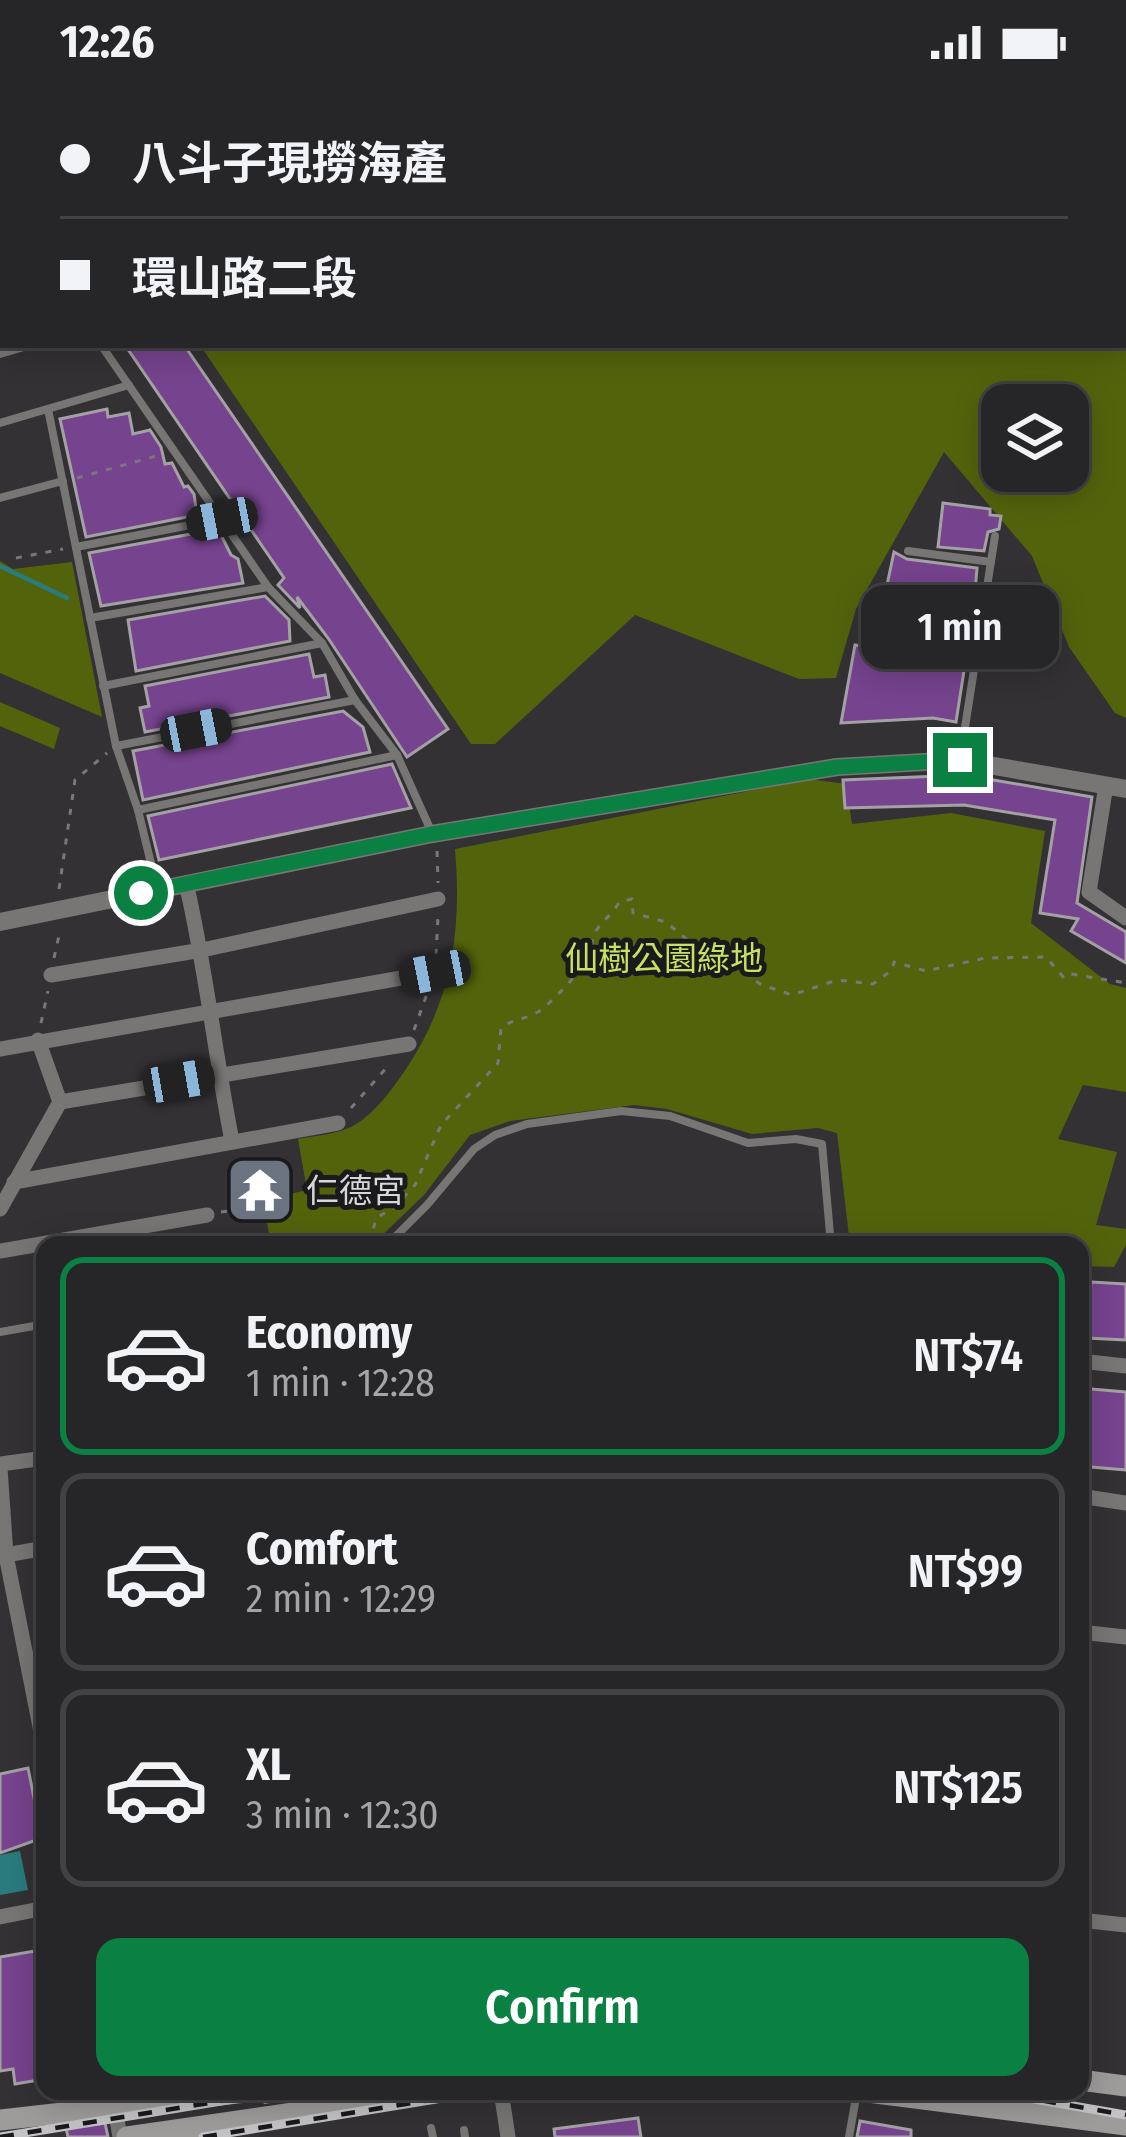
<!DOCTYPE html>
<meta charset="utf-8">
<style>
:root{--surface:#262527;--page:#323133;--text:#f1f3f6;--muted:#a4a5a7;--line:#424244;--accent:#0b8043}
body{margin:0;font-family:"Fira Sans Condensed","Noto Sans TC",sans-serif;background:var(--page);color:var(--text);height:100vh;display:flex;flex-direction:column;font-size:45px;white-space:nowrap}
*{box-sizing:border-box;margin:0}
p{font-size:39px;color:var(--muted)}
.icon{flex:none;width:66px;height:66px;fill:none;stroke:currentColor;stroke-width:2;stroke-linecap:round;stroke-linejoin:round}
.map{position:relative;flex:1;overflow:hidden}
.details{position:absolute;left:36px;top:1152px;width:1053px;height:864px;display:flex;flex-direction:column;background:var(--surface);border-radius:24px;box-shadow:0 6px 30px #0003,0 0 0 3px var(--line)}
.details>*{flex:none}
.hud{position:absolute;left:0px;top:0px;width:1128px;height:264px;box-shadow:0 6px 30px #0003,0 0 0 3px var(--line);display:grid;align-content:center;height:264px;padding:0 60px;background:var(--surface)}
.buttons{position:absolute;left:981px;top:300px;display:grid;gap:24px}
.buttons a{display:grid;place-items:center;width:108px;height:108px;border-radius:24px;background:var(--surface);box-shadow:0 6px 30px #0003,0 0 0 3px var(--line);font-size:60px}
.end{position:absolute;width:54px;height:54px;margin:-27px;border:15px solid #0b8043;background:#fff;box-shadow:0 0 0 6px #fff}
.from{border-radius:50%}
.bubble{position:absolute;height:84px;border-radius:24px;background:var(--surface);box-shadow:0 6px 30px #0003,0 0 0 3px var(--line);font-size:39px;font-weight:600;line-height:84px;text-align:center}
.car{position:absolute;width:36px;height:72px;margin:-36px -18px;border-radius:15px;box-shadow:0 0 9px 3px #0007;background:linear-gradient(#222 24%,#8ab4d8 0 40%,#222 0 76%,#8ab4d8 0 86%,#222 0)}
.hud b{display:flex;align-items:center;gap:42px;height:114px;font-size:45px}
.hud b+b{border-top:3px solid var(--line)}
.hud i{width:30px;height:30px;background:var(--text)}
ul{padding:21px 0 0;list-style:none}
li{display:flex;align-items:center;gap:36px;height:198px;margin:0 24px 18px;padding:0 36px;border:6px solid var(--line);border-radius:24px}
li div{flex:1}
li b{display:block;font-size:45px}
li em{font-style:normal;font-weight:600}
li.selected{border-color:var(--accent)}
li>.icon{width:108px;height:108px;stroke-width:1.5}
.cta{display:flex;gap:24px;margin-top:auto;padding:24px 60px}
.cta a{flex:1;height:138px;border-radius:24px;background:var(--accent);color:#fff;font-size:48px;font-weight:600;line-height:138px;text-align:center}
.status{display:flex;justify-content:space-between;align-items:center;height:84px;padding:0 60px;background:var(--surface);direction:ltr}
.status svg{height:33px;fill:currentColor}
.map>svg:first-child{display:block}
</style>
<div class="status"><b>12:26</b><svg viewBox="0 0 49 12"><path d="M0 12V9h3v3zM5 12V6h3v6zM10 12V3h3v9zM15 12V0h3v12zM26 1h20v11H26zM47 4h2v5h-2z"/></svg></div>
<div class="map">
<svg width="1126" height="2053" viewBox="0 0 1126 2053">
<rect width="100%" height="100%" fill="#333134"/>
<g fill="#53630c" fill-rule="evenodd">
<polygon points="0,0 1094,0 3,3 0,190"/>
<path d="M1126,76V634L1115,629L1069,563L1032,472L944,368L856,525L836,594L799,595L635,531L495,660H471L200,261H1125ZM1002,321H1068V387H1002Z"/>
<polygon points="0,477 13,485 72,478 102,633 0,589"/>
<polygon points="0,618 60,644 54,665 0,642"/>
<path d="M809,695L846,700L852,740L951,729L1045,747L1031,839L1110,900L1126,904V1008L1083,1001L1058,1055L1117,1068L1096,1141L1126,1145V1161L1114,1183L1080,1182V1161H850L837,1049L818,1044L752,1050L667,1025L634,1021L510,1037L470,1051L424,1111L372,1161H271L263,1116L307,1106L298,1055C314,1052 338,1050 353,1042C373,1031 391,1007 404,988C452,918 462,848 455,765Z"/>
</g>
<polygon fill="#297b7e" points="20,1767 28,1806 0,1811 0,1771"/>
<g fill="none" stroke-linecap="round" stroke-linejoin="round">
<polyline stroke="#297b7e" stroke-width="4.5" points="0,482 67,514"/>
</g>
<g fill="#76438e" stroke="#a4a1a5" stroke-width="3">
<polygon points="125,261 184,261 448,645 407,673 328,554 297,513 300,524 278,501 284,494"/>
<polygon points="107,325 108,333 129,329 133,350 150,346 161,363 165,380 172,379 184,403 188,402 194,410 197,431 86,453 60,335"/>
<polygon points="943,419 990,425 990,431 1001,432 999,445 988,448 984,467 938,463"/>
<polygon points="218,445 231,471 238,475 243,499 101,522 89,469"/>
<polygon points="894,468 907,475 977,484 972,545 880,534"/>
<polygon points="265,512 289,536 290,557 136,587 128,536"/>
<polygon points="889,553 968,561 956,638 933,634 841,639 855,561 887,566"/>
<polygon points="309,570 314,593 325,591 329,613 145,648 140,624 149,622 145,602"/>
<polygon points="343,627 363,643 370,668 143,716 133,667"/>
<polygon points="392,680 411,724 159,776 148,732"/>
<polygon points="965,691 1092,713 1077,819 1126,848 1126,879 1071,847 1078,835 1040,829 1055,736 964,721 845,724 843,696"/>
<polygon points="1091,1198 1126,1200 1126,1256 1087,1254"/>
<polygon points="1080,1304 1126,1308 1126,1386 1080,1382"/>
<polygon points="28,1684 42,1754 0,1769 0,1690"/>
<polygon points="35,1867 39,1889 45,1888 45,1995 15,2000 13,1985 0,1987 0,1873"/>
<polygon points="271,2007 340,2007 266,2018"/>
<polygon points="638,2034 641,2053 555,2053 554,2045"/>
<polygon points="860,2037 911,2046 911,2053 857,2053"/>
<polygon points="105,2039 108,2053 68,2053 66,2044"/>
</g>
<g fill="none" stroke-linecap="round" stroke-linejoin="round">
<g stroke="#79777a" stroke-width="3" stroke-dasharray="6 9" stroke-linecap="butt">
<polyline points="12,0 13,3"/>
<polyline points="1120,0 1124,3"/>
<polyline points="42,3 45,0"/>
<polyline points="0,33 3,33"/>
<polyline points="3,48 3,53"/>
<polyline points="0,70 3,78"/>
<polyline points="0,160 3,155"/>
<polyline points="77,394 160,371"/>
<polyline points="16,474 63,465"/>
<polyline points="437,767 438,799"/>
<polyline points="59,805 75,696 107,669"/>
<polyline points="436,871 438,833"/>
<polyline points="54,874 60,847"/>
<polyline points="41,939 48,907"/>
<polyline points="414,946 429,904"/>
<polyline points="351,1024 388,982"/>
<polyline points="246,1111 255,1117 271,1119"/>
<polyline points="221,1128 229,1127 245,1110 239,1090 247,1080 246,1071"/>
<path d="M374,1159L372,1151L376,1134L394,1124L415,1101L441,1041L498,979L501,944C512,935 523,936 536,929C547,924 583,885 588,875C592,866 591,855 596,847C602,836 613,831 619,818L632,815L633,829L666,838L722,885L736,884L762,901L792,911L837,896L873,900L892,886L894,878L926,887L985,874L1046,873L1064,894L1071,890L1126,899"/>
</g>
<g stroke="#777674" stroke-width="8">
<polyline points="0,199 3,198"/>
<polyline points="101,261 268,503 322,559 355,616 397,671 432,749"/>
<polyline points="0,270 31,261"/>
<polyline points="48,325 116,662 138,726 157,804"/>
<polyline points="0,339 129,301"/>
<polyline points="0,414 63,397"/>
<polyline points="76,463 222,435"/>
<polyline points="908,467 991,478"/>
<polyline points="90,534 268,503"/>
<polyline points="883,544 980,554"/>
<polyline points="103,602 322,559"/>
<polyline points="116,662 355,616"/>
<polyline points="960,675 995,452"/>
<polyline points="138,726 397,671"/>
<polyline points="387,1161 427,1121 474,1065 495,1051 527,1040 621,1027 670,1032 748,1059 796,1055 822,1060 831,1161"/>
<polyline points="0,1248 45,1240"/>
<polyline points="431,2044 433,2053"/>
<polyline points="464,2046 465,2053"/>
<polyline points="849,2053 857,2008"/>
</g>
<g stroke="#777674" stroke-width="15">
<polyline points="1106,701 1089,808 1126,834"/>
<path d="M186,799C206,884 215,971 232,1057"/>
<polyline points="51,891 202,866 438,815"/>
<polyline points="0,965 435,888"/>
<polyline points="60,1018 409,960"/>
<polyline points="14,1098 338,1039"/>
<polyline points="0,1125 60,1018 38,956"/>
<polyline points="0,1167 207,1131"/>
<polyline points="1080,1277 1126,1282"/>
<polyline points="0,1380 45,1374"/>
<polyline points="0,1384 6,1471 45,1668"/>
<polyline points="1080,1412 1126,1419"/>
<polyline points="6,1471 45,1464"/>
<polyline points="1080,1548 1126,1553"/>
<polyline points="0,1833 45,1824"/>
<polyline points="1080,1836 1126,1841"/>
<polyline points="112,2007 120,2053"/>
<polyline points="501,2007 508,2053"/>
</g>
<polyline stroke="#777674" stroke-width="18" points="0,838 432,750 837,683 960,676 1126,705"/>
<g stroke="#9e9c9a" stroke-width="21">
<polyline points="1080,1996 1126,2002"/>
<polyline points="860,2007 1126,2041"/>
<polyline points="0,2036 256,2007"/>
<polyline points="127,2053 445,2007"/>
</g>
<defs>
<g id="rail">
<polyline points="987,2007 1126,2031"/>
<polyline points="0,2053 283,2007"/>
<polyline points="203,2053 485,2007"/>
</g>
</defs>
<use href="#rail" stroke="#c3c2c4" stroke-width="9"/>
<use href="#rail" stroke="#1a191b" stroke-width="4.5" stroke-dasharray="14" stroke-linecap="butt"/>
</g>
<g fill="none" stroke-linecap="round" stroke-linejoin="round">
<polyline stroke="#0b8043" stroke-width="15" points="141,809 432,750 837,683 960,676"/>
</g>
<defs>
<symbol id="temple-square" viewBox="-11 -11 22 22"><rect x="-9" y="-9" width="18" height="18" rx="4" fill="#6b7280" stroke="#1a191b"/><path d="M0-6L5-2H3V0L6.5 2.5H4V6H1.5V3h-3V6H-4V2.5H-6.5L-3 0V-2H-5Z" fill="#fff"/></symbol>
</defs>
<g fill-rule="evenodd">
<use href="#temple-square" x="222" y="1068" width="76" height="76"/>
</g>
<g text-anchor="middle" stroke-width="10" stroke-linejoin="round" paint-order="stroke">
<g font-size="33" fill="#c6e261" stroke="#1a191b">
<text x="664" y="886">仙樹公園綠地</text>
</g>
<g font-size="33" fill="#d7d6d8" stroke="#1a191b" text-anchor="start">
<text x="306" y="1118">仁德宮</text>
</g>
</g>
</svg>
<div class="buttons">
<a><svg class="icon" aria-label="layers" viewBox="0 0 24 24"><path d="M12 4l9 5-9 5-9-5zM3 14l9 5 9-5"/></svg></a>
</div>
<i class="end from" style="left:141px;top:809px"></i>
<i class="end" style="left:960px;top:676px"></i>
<div class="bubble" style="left:861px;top:501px;width:198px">1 min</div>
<i class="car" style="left:222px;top:435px;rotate:259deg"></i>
<i class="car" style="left:196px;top:646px;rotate:79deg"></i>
<i class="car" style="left:435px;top:888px;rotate:259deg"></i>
<i class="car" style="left:179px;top:997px;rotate:80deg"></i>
<div class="hud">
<b><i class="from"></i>八斗子現撈海產</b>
<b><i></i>環山路二段</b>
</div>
<section class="details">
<ul>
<li class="selected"><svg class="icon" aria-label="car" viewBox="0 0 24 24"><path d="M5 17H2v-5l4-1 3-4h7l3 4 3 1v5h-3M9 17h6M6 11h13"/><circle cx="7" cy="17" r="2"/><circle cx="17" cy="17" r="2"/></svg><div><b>Economy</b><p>1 min · 12:28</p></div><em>NT$74</em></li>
<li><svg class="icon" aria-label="car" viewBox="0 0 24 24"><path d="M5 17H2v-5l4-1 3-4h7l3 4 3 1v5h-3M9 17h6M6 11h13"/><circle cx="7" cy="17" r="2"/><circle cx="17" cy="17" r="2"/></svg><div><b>Comfort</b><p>2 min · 12:29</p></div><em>NT$99</em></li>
<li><svg class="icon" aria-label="car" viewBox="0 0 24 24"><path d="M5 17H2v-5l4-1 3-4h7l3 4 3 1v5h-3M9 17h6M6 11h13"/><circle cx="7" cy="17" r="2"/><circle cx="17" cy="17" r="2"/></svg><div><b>XL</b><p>3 min · 12:30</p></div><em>NT$125</em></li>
</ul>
<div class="cta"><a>Confirm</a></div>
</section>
</div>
